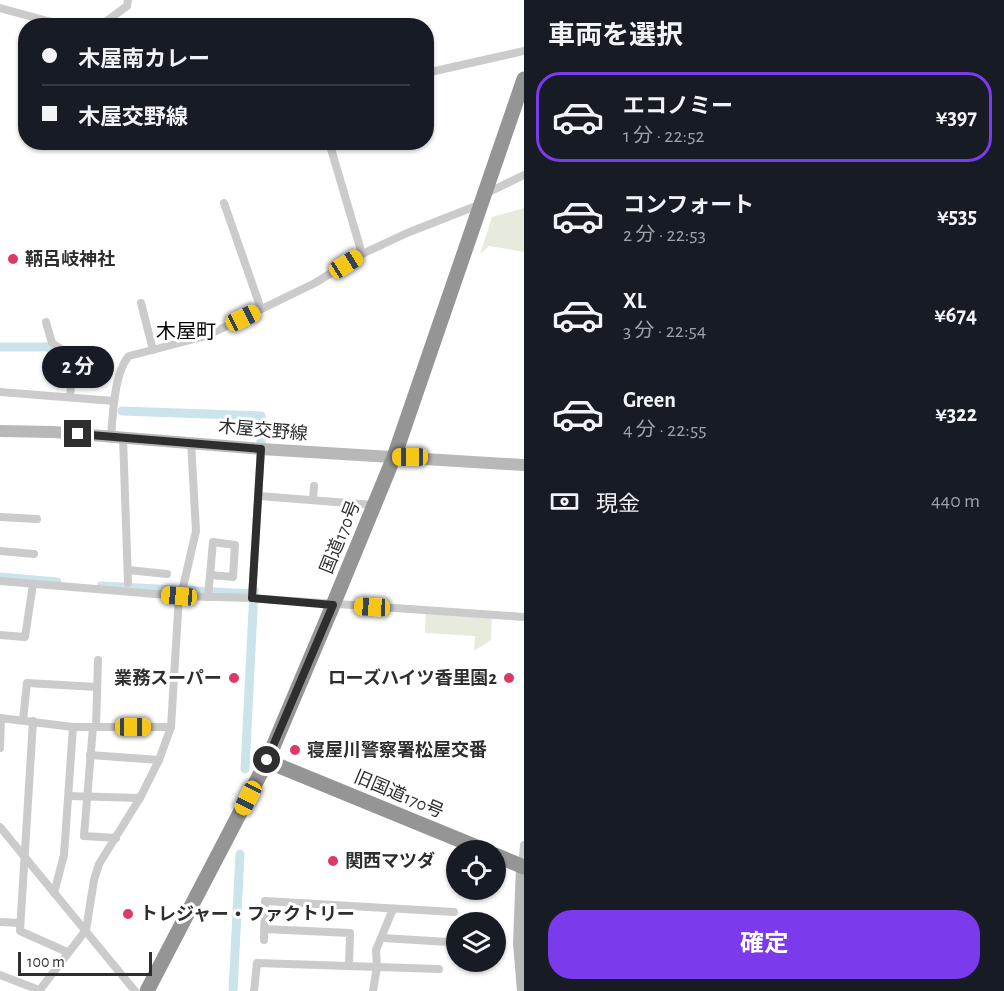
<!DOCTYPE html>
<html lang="ja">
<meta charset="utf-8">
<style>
:root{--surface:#171b24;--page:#242831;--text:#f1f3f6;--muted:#9ea1a6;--line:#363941;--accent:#7c3aed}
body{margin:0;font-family:"Alegreya Sans","Noto Sans JP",sans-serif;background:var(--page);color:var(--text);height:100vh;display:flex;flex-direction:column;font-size:22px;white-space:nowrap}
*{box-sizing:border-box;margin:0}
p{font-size:20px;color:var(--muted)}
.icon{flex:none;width:33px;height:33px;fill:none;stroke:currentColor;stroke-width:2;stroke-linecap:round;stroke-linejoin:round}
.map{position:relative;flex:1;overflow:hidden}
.panel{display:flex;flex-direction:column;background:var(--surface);width:480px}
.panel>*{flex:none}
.guide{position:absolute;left:18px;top:18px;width:416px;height:132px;border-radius:24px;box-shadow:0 2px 4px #0004;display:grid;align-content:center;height:132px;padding:0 24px;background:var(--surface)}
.controls{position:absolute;left:446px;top:840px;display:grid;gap:12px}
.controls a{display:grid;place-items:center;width:60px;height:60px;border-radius:50%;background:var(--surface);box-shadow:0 2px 4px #0004;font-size:30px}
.scale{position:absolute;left:18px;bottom:15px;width:134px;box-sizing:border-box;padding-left:6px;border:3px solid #2e2e2e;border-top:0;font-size:16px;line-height:21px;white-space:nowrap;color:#2e2e2e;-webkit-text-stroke:4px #fff;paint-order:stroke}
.end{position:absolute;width:27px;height:27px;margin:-14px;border:8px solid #2e2e2e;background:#fff;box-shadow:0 0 0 3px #fff}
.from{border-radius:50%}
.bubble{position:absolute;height:42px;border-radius:21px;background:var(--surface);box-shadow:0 2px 4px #0004;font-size:20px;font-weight:700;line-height:42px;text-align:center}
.car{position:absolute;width:18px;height:36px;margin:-18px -9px;border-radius:8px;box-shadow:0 0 4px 2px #0007;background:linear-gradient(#f5c518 24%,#345 0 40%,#f5c518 0 76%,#345 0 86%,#f5c518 0)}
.guide b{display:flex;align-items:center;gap:21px;height:57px;font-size:22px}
.guide b+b{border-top:2px solid var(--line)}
.guide i{width:15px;height:15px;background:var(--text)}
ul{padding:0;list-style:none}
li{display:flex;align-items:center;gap:18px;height:90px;margin:0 12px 9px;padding:0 12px;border:3px solid transparent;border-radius:24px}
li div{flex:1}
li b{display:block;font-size:22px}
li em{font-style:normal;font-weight:700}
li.current{border-color:var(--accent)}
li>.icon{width:54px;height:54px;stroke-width:1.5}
h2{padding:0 24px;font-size:27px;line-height:72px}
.pay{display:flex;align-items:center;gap:15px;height:66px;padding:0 24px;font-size:22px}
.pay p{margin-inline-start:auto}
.action{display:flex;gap:12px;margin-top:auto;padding:12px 24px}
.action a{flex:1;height:69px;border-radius:24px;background:var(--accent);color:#fff;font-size:24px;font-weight:700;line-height:69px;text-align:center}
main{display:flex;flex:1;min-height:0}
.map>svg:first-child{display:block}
</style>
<main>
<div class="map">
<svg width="524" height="991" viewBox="0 0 524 991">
<rect width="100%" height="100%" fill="#fff"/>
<g fill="#e7ebdd">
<polygon points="524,208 524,252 489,246 480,254 492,217"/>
<polygon points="426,609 492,614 491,640 474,651 475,636 425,633"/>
</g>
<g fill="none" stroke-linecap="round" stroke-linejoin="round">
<g stroke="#cae4ea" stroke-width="9">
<polyline points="0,347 48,347 66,358"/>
<polyline points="122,411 261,416 261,453"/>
<polyline points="0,577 57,582"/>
<polyline points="101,586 252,594"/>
<polyline points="245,769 254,590"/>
<polyline points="233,991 240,854"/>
</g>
<g stroke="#cbcbcb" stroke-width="8">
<polyline points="0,8 66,26"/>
<polyline points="100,26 127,6 128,0"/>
<polyline points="426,73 524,51"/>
<polyline points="329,142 362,254"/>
<polyline points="485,194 524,175"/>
<polyline points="224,203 261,309"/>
<polyline points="141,303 153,350"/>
<polyline points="46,322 52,343 71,356 73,361 70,397"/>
<polyline points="0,392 114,401"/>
<path d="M111,436C113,415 114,372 129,356L206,336L315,283L362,254L407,233L481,204"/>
<polyline points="123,437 128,583"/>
<polyline points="259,496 374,505"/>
<polyline points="313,500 314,486"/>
<polyline points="0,517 37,519"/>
<polyline points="0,551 34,554"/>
<polyline points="128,570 167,574"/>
<polyline points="0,581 179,596 252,598 524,617"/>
<polyline points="181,596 196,531 191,442"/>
<polyline points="208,597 213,542 235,545 233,577 210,575"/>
<polyline points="252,598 261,449"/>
<polyline points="0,635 25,637 33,584"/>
<polyline points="0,718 73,727 171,727"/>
<polyline points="23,720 27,683 97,687"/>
<polyline points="33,721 20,931 67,952"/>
<polyline points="93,727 84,836 116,838"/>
<polyline points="96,727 98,660"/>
<polyline points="0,748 1,718"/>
<polyline points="90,755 159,760"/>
<polyline points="69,796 140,798"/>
<polyline points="0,827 135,991"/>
<polyline points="522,867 524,845"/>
<polyline points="54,893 64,855 73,727"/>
<polyline points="0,922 20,923"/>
<polyline points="264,929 350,933 349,966"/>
<polyline points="383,938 448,942"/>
<polyline points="264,940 265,901 454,912"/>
<polyline points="0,975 39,990"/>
<polyline points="39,991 86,930 94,880 99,864 140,798 159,760 171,727 179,596"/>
<polyline points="254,991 257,963 439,969"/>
<polyline points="373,991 377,967 376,950 393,909"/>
</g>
<g stroke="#b8b8b8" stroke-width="12">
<polyline points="0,431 54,432 261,449 524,465"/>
<polyline points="522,867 519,943 523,991"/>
</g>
<g stroke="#959595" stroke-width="15">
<polyline points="267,761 484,850"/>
<polyline points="495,855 524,867"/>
<polyline points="147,991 267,761 333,605 394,457 524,79"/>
</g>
</g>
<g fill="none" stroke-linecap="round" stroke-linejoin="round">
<polyline stroke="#2e2e2e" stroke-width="8" points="78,434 261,449 252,598 333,605 267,760"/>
</g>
<g fill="#dd3966" stroke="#fff" stroke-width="2">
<circle cx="13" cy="259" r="6"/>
<circle cx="234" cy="678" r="6"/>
<circle cx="509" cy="678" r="6"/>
<circle cx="295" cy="750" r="6"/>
<circle cx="333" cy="861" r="6"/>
<circle cx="128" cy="914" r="6"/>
</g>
<g text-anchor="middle" stroke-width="6" stroke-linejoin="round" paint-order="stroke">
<g font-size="18" font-weight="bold" fill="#2e2e2e" stroke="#fff" text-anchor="start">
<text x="25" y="265">鞆呂岐神社</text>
<text x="222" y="684" text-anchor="end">業務スーパー</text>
<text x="497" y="684" text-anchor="end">ローズハイツ香里園2</text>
<text x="307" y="756">寝屋川警察署松屋交番</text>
<text x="345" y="867">関西マツダ</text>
<text x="140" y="920">トレジャー・ファクトリー</text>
</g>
<g font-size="18" fill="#2e2e2e" stroke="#fff">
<text transform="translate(263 430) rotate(5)" y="6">木屋交野線</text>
<text transform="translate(340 537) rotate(-68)" y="6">国道170号</text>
<text transform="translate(399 794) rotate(23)" y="6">旧国道170号</text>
</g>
<g font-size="20" fill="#000" stroke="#fff">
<text x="186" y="338">木屋町</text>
</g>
</g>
</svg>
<div class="controls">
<a><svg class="icon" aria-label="locate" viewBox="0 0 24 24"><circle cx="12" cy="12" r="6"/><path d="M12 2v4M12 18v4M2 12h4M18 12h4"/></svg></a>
<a><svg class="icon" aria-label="layers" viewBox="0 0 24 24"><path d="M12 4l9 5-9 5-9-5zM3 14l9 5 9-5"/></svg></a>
</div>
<div class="scale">100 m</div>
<i class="end from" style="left:267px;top:760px"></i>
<i class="end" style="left:78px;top:434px"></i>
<div class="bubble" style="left:42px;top:346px;width:72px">2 分</div>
<i class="car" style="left:346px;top:264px;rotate:58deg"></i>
<i class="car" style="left:243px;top:318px;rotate:64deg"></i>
<i class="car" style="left:410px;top:457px;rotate:270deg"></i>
<i class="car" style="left:179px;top:596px;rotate:275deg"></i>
<i class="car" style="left:372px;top:607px;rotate:273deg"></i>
<i class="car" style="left:133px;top:727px;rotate:90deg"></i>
<i class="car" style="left:248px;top:798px;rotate:207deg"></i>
<div class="guide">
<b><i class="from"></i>木屋南カレー</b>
<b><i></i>木屋交野線</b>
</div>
</div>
<section class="panel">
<h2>車両を選択</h2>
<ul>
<li class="current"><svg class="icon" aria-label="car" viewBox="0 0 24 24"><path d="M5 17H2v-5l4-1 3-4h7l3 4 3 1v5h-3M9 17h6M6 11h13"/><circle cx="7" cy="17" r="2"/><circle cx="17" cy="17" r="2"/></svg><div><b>エコノミー</b><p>1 分 · 22:52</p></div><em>¥397</em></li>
<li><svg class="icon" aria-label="car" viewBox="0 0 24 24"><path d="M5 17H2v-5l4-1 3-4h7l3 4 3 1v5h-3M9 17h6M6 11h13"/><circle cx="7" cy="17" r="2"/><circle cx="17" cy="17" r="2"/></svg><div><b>コンフォート</b><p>2 分 · 22:53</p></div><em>¥535</em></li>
<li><svg class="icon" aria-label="car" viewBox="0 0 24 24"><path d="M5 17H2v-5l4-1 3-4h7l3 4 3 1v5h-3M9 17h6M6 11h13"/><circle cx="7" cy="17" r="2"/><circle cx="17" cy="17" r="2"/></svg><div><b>XL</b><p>3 分 · 22:54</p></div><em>¥674</em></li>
<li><svg class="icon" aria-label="car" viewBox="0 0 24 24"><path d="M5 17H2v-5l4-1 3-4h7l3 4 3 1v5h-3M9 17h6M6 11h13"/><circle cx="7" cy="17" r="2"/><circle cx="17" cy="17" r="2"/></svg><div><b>Green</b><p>4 分 · 22:55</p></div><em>¥322</em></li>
</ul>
<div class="pay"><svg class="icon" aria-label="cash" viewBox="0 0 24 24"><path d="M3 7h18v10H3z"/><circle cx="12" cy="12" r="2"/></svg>現金<p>440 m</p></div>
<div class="action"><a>確定</a></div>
</section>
</main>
